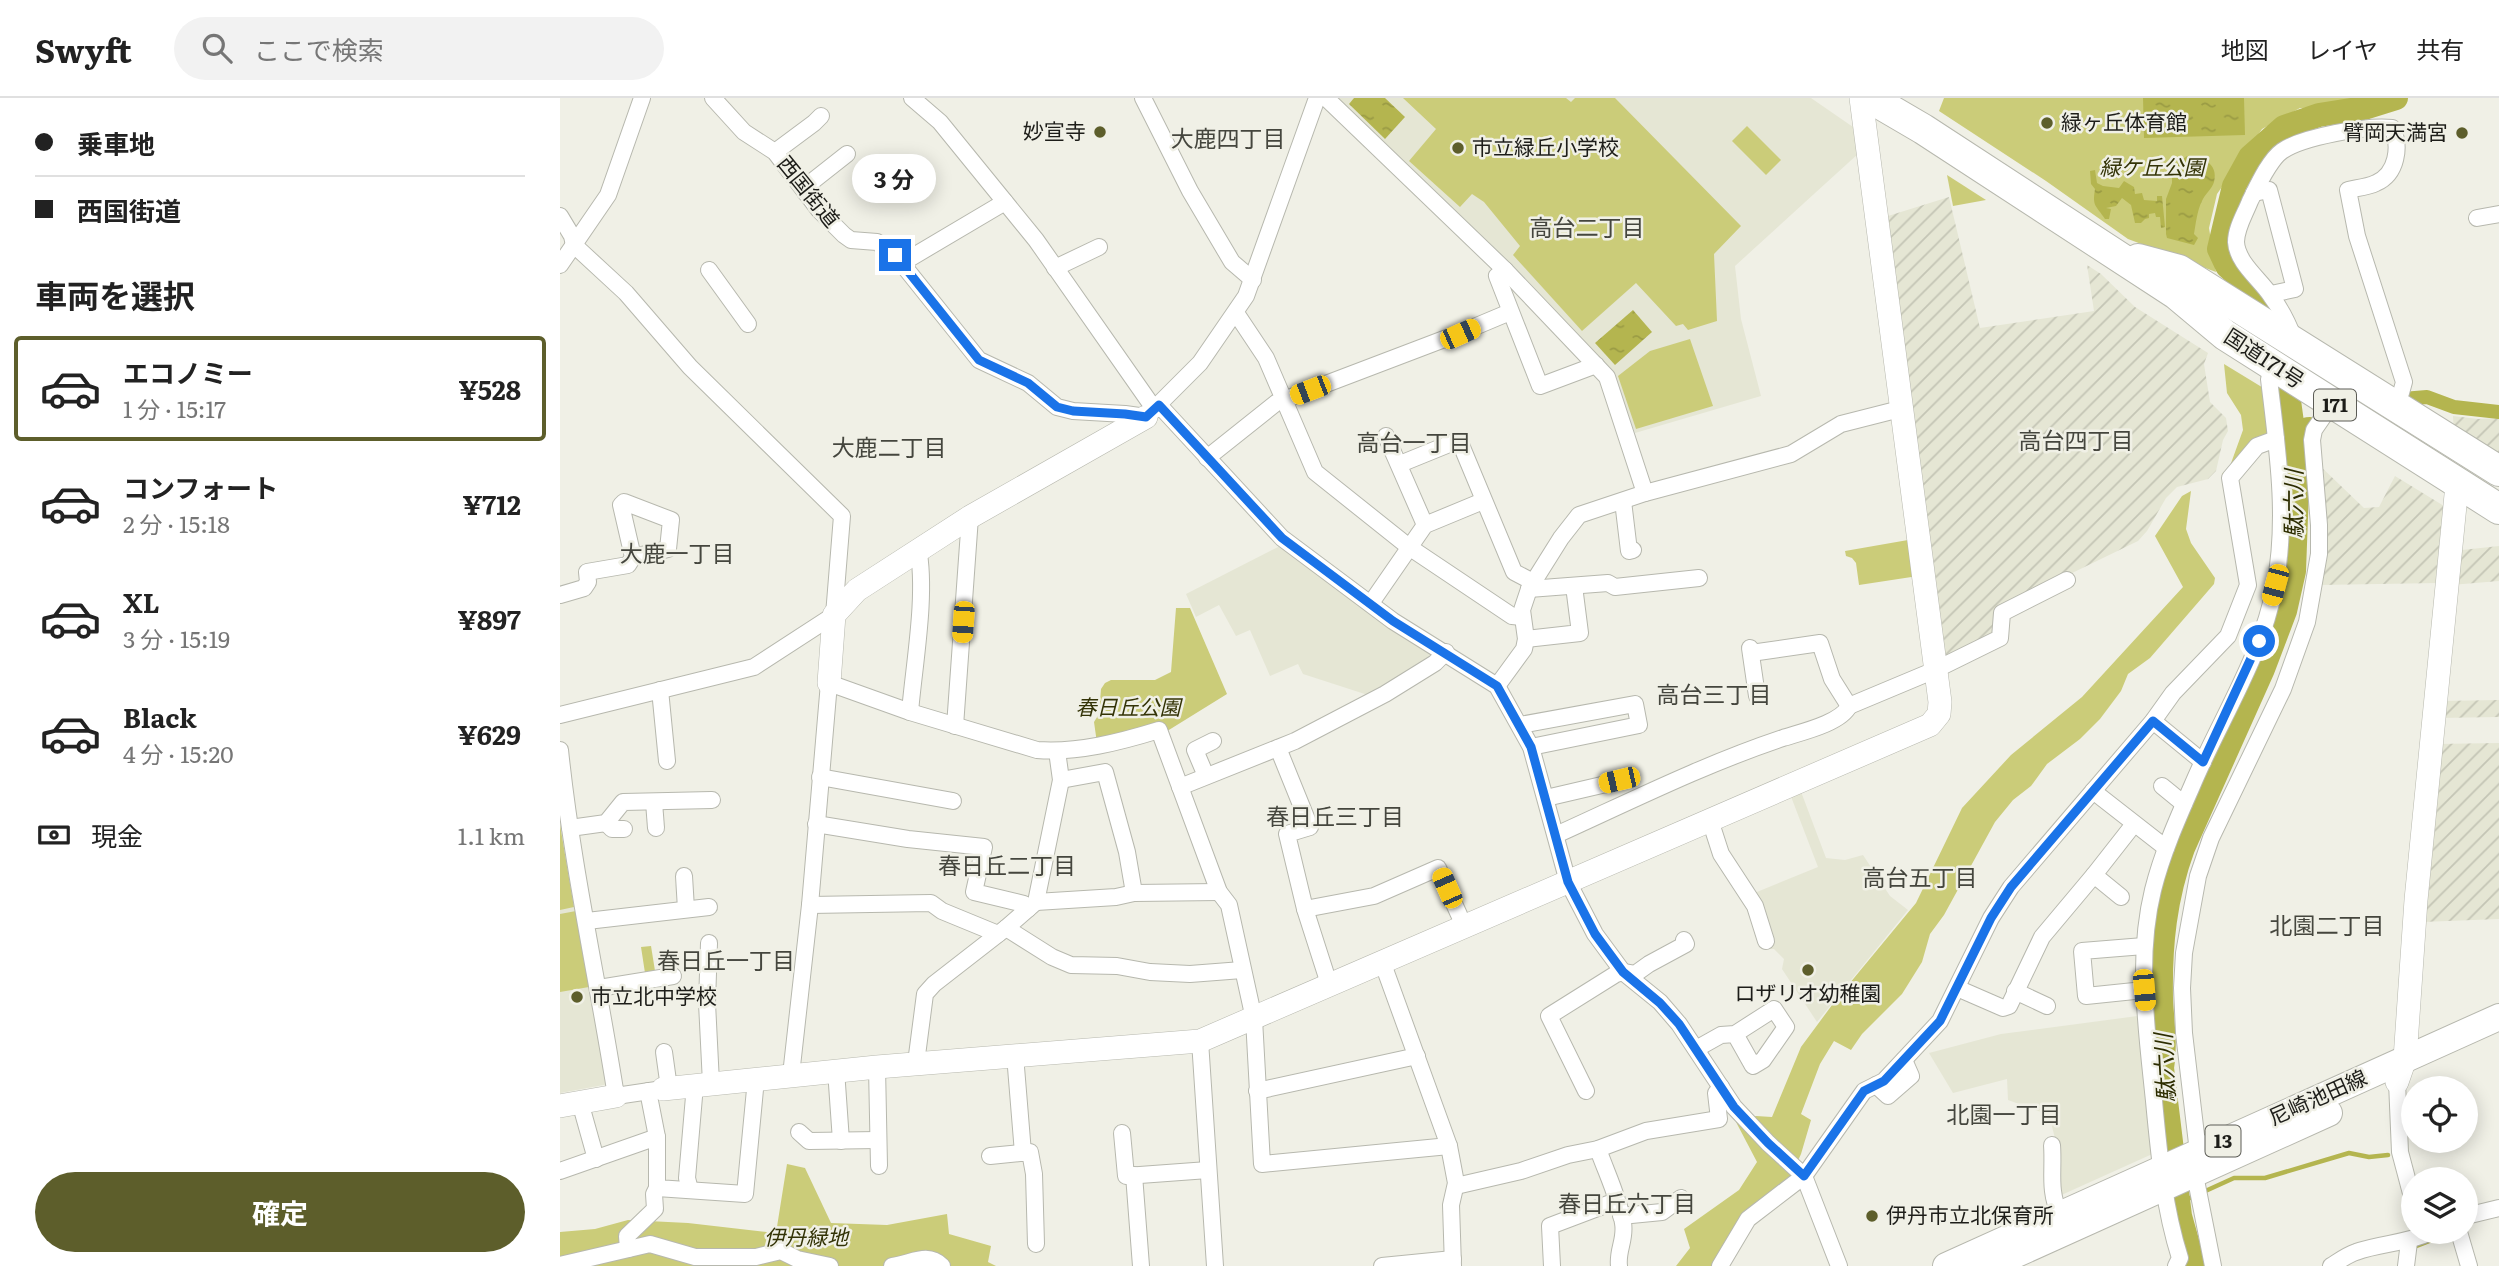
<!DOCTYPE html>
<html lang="ja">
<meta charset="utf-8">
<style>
:root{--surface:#fff;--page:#f2f2f2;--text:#222;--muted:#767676;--line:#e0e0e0;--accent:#5d5e2b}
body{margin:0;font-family:Literata,"Noto Sans JP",serif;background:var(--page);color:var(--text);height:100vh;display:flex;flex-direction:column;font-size:26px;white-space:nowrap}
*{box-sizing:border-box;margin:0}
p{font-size:23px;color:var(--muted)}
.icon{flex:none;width:38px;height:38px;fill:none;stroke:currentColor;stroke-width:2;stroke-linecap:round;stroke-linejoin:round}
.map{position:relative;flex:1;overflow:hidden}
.drawer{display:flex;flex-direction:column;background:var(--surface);width:560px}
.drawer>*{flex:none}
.banner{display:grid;align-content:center;height:154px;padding:0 35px;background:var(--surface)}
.buttons{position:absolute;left:1841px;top:978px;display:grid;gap:14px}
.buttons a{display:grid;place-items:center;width:77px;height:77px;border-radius:50%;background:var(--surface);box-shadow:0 4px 18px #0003;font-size:35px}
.end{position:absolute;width:32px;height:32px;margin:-16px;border:9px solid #1a73e8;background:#fff;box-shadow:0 0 0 4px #fff}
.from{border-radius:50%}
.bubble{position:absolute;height:49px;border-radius:24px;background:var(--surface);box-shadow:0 4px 18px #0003;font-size:23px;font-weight:700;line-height:49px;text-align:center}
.car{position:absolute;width:21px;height:42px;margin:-21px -10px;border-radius:9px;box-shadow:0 0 5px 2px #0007;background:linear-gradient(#f5c518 24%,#345 0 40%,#f5c518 0 76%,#345 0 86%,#f5c518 0)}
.banner b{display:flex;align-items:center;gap:24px;height:66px;font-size:26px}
.banner b+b{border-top:2px solid var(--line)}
.banner i{width:18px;height:18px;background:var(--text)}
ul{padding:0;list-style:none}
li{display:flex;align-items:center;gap:21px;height:105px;margin:0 14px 10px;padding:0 21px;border:4px solid transparent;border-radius:7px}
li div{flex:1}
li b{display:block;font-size:26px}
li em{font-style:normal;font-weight:700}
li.active{border-color:var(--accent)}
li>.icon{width:63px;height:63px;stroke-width:1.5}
h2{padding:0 35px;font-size:32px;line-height:84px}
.pay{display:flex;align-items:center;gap:18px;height:77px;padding:0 35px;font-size:26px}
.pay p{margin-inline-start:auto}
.action{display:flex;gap:14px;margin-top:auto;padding:14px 35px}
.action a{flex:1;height:80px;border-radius:42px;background:var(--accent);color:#fff;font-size:28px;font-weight:700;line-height:80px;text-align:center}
header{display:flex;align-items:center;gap:42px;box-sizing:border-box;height:98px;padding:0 35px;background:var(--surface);border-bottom:2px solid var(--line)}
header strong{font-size:33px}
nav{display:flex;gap:38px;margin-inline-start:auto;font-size:24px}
.search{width:490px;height:63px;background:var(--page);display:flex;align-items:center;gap:18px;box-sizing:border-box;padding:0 24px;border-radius:38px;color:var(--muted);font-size:26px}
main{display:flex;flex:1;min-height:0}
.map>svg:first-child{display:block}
</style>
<header>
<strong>Swyft</strong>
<div class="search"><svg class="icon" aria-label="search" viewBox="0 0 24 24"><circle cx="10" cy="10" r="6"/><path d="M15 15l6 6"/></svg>ここで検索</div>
<nav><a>地図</a><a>レイヤ</a><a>共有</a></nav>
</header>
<main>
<section class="drawer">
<div class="banner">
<b><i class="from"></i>乗車地</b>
<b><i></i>西国街道</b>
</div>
<h2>車両を選択</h2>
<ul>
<li class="active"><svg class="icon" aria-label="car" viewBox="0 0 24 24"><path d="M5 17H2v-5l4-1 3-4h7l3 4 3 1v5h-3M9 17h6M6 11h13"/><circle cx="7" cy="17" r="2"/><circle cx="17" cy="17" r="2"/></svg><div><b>エコノミー</b><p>1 分 · 15:17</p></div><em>¥528</em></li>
<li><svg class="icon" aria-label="car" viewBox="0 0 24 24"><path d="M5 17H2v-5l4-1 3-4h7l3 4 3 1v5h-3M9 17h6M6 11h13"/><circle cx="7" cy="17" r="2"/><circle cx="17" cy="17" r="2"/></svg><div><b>コンフォート</b><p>2 分 · 15:18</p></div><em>¥712</em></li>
<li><svg class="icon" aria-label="car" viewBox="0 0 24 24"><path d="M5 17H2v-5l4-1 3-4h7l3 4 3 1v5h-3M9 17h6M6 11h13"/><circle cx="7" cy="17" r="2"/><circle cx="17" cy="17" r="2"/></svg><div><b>XL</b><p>3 分 · 15:19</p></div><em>¥897</em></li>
<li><svg class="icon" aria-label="car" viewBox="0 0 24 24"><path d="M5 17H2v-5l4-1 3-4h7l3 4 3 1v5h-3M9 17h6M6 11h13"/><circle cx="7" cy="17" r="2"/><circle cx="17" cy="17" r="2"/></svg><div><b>Black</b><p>4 分 · 15:20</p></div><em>¥629</em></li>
</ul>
<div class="pay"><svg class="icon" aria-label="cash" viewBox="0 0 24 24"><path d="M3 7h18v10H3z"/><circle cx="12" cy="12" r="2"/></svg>現金<p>1.1 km</p></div>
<div class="action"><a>確定</a></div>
</section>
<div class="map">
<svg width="1939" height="1168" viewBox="0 0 1939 1168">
<defs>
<pattern id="industrial-furrows" width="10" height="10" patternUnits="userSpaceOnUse" patternTransform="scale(1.75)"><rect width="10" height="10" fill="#e5e6d4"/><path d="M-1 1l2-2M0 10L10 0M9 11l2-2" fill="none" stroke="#c4c5b5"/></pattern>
<pattern id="water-ripples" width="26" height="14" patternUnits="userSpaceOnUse" patternTransform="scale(1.75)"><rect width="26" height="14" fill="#b4b54f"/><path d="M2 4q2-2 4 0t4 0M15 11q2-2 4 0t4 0" fill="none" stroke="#9a9b44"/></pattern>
</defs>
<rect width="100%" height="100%" fill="#f0f0e6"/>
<g fill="#e5e6d4">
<polygon points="773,0 1251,0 1293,29 1299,55 1175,168 1181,221 1201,298 1075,335 1052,277"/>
<polygon points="720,448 877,556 814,599 743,576 738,566 710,578 690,532 676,538 659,507 636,519 626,496"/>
<polygon points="1240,691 1266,760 1285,762 1303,757 1330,798 1348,812 1257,924 1222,871 1224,861 1214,851 1208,851 1192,796 1258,769 1230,696"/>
<polygon points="0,702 49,986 0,995"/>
<polygon points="1585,917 1599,1053 1497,1099 1498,1052 1489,1017 1448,1002 1447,981 1393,995 1369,955 1441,936"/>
</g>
<g fill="url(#industrial-furrows)">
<polygon points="1389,99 1420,230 1534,213 1527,167 1541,176 1575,209 1648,255 1644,266 1650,304 1666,320 1668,333 1663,342 1656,373 1648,381 1617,389 1606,400 1587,433 1578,443 1446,507 1436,537 1383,560 1328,118"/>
<polygon points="1893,318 1918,321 1939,320 1939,364 1894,336"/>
<polygon points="1757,365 1804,410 1819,409 1835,378 1884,408 1878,485 1760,487"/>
<polygon points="1939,448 1939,483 1891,487 1893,453"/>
<polygon points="1939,602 1939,619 1879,620 1881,603"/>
<polygon points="1939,645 1939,821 1862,824 1876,646"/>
</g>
<g fill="#cbcc79">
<polygon points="843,0 1006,0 1011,4 1015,0 1055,0 1181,128 1154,156 1157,223 1128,232 1123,226 1116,228 1076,185 1022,233 953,157 960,148 924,104 912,96 900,109 849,63 876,31"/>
<polygon points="1384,0 1811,0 1784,9 1740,10 1702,31 1657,96 1649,130 1656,174 1568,141 1486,83 1379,13"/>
<polygon points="1187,28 1221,62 1206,77 1172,43"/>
<polygon points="1387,77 1426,102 1393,108"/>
<polygon points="1130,241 1153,308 1076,331 1058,278 1090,253"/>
<polygon points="1664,266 1705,291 1709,335 1670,377 1662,376 1670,368 1683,332 1681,317 1667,295"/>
<polygon points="1631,393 1626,431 1631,445 1655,480 1654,486 1590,560 1568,576 1561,593 1540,621 1520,641 1487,666 1471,688 1453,702 1435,724 1384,817 1370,836 1362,864 1342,896 1302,936 1291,952 1274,943 1260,966 1241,1016 1251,1022 1241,1056 1229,1082 1155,1168 1116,1168 1130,1150 1124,1131 1179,1092 1197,1064 1176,1024 1196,1018 1212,1019 1241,949 1275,903 1356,805 1402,710 1451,657 1522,599 1623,489 1595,438 1622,398"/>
<polygon points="1348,442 1358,478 1299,487 1296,465 1292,460 1286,458 1285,453"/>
<polygon points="616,510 630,510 667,596 604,635 537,645 534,624 539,616 541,591 545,585 551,582 595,582 611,574"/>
<polygon points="0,727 14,809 0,812"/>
<polygon points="16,813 29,889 0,894 0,816"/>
<polygon points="91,848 96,879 85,875 81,849"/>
<polygon points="227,1066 245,1070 271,1125 327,1127 387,1116 389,1136 431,1148 428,1164 436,1168 0,1168 0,1134 35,1131 68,1122 128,1125 216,1135"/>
</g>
<g fill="url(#water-ripples)">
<polygon points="794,0 825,0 845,19 825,41 789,6"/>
<polygon points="1583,0 1684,0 1685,37 1584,40"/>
<path d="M1627,58C1641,58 1659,65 1654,84C1652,91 1645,96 1642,103C1637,113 1636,125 1634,136L1638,140L1634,147L1607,140L1606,136V101L1612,85V76L1616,66Z"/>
<path d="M1535,72L1537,85L1543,88L1559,90L1564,83L1574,89L1575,96L1582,95L1584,102L1597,103V98H1602L1605,129L1601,130L1600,119H1596L1595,115L1589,116V120L1585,121L1581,125H1575L1571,107L1562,100L1556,108L1546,110L1551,111L1549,121H1545C1536,107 1532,109 1535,91L1531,86L1530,73Z"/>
<polygon points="1073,212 1092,234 1055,267 1035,245"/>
</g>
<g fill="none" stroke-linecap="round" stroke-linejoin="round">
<g stroke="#b4b54f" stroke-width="4.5">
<polyline points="1619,1105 1674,1080 1705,1080 1789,1055 1809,1059 1828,1057"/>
<polyline points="1854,1149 1872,1142 1884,1134"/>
</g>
<g stroke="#b4b54f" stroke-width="14">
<polyline points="1843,301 1867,299 1894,309 1939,314"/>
<path d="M1723,334C1733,332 1740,326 1750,326"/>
</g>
<path stroke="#b4b54f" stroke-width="24" d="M1634,1168L1620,1118L1602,970C1606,947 1602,924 1601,900C1600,847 1605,799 1623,750L1703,571L1725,513L1734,473L1737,392L1733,332L1727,288L1709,206L1667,168L1659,151L1674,88L1690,59L1724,29L1759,17L1804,10L1836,0"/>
<defs>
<g id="street">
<polyline points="153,0 184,34 215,54 259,112 284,137 291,142 317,144 335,157 419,262 468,285 497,309 513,313 565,316 586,319 640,265 686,198 757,0"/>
<polyline points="352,0 380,24 476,142 595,312"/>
<polyline points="583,0 630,93 672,164 693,182"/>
<polyline points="766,0 945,172 1047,279 1085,395"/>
<polyline points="215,54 254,25 261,18"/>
<polyline points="245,94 254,82 287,56"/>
<polyline points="1694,95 1709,92 1735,191 1711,196"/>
<polyline points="0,118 12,138 14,147 66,195 130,269 282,418 274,517 194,569 0,617"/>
<polyline points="1917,120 1939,116"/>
<polyline points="342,165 445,104"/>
<polyline points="0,167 48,97 82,0"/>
<polyline points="495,170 539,149"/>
<polyline points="149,172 188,226"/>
<polyline points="945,172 937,178 980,288 1036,267"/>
<polyline points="676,215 706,260 755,374 849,449 952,518 962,519"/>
<path d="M1734,241C1728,225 1721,211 1711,198C1701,182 1677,165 1676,144C1676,130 1685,116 1690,103C1697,89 1709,62 1722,53C1742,39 1807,27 1832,30C1841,48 1837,76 1816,85C1808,89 1797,90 1788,92L1797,138L1844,284L1841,295L1831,304"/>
<polyline points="599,307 722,440 833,523 937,588 971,649 1008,784 1035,836 1063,874 1100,904 1119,926 1174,1009 1208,1045 1244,1078 1279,1168"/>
<polyline points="826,338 865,427"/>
<polyline points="647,360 716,305 900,235 950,214"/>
<polyline points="840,366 899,342 954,474 973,484"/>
<polyline points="1063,403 1069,453 1073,452"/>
<polyline points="969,491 1048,485 1055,489 1139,480"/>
<polyline points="0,497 24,490 28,484 27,474 68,467 73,459 61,407 64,404 111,422 108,451 73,459"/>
<polyline points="811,505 865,427 923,403"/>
<polyline points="966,541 1020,535 1014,488"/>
<polyline points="1190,550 1197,598"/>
<polyline points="1191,555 1260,545 1272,581 1289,608 1375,572 1440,540 1442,515 1507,482"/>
<polyline points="937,588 964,551 966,541 962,512 969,491 1001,440 1019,417 1085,395 1231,356 1281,326 1340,311"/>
<polyline points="100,592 107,663"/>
<path d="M350,614C354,566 367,497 358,450"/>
<polyline points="1593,623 1643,664"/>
<polyline points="960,627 1075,606 1079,627 971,649"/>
<polyline points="395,628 410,419"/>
<polyline points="718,650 750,729 727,736 745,811 770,889"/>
<path d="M0,652C12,768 38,883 56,998L103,991"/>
<polyline points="646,678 635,652 653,643"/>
<polyline points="260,679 393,703"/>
<polyline points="501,682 545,674 567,754 574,795"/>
<polyline points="1602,688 1624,706"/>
<polyline points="620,689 735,643 825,596 875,565 886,554"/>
<polyline points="1533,693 1606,750"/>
<polyline points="986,700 1059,683"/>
<polyline points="94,704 96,730"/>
<polyline points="1150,722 1161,756 1195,808 1206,843"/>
<polyline points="46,725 52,731 64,731"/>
<polyline points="256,726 348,741 424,749 414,794 464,806 468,811"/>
<polyline points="10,730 46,725 63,704 152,702"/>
<path d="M996,737C1071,703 1145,666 1223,640C1242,634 1281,625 1289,608"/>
<polyline points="1534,777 1561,799"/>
<polyline points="124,778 126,811"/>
<polyline points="476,804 556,799 574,795 659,794"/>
<polyline points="250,807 371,805 382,813 438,836"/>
<polyline points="745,811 814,798 878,770 905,830"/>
<polyline points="27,823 149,809"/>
<polyline points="446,830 492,859 511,867 557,868 590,874 630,876 682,872"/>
<polyline points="149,845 147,905 151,985"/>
<polyline points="823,866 889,1048 896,1085 891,1107 893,1168"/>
<polyline points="39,890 113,878"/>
<polyline points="1397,890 1443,910 1449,908 1482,839 1534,777 1574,726"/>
<polyline points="1584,892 1526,898 1522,853 1584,848"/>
<polyline points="1455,893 1487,908"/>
<polyline points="640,943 655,1168"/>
<polyline points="1136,951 1161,937 1175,936 1214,911 1226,929 1203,962 1193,968 1175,936"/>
<polyline points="104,954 109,990"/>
<polyline points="455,957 463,1055"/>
<polyline points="356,965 365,896 374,886 446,830 476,804 501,682 497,653"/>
<polyline points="317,969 319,1068"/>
<polyline points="276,972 281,1043"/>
<path d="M231,977L250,807L269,585L350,614L477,652C518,655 560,644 599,632L659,794L669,807L694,921L702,1066L889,1048"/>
<polyline points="1837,984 1840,1054 1853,1103"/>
<polyline points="1316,987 1328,998 1351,978 1344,962"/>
<polyline points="88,993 97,1039 97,1090 185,1096 196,981"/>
<polyline points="697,993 857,958"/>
<polyline points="1026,993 989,918 1056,876 1063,874 1075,876 1089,866 1126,846 1124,842"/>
<polyline points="20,1004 36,1061"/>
<polyline points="239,1034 249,1043 318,1042"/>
<polyline points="562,1035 566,1078 648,1072"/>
<path d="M1492,1047C1494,1073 1488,1092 1500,1117"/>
<path d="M1038,1051C1046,1074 1059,1100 1063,1125C1066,1141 1057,1152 1059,1168"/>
<polyline points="430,1058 470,1054 474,1076 476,1146"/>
<polyline points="0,1073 97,1039"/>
<polyline points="574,1077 581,1168"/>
<polyline points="896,1088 961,1073 1008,1057 1038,1051 1086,1033 1159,1021 1156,995 1161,989"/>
<polyline points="130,1092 127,1080 135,987"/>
<polyline points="1061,1118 1102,1114 1121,1100"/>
<polyline points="1906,1118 1939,1110"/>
<polyline points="1899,1134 1909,1168"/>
<polyline points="68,1151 67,1138 95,1111 94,1096 97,1090"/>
<polyline points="0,1167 90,1146 135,1159 196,1159 221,1153 237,1161 270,1168"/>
<path d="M332,1168C351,1166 367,1153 382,1168"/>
<polyline points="822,1168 893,1161"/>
<polyline points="992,1168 990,1128 1056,1103"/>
<polyline points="1160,1168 1188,1121 1244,1078 1304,993 1324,983 1380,923 1431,820 1451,789 1593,623 1613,595 1668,538 1688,487 1670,380 1697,348 1716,341"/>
<path d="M1616,1168L1620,1160C1604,1110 1599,1056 1594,1003C1587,934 1576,861 1593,792C1602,756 1617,722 1632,688C1660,621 1702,559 1715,487C1728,419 1717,349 1709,281"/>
<polyline points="1653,1168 1635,1077 1638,1054 1624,935 1622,890 1624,855 1638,778 1651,740 1723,591 1747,524 1759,456 1759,427 1752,342 1754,332 1765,316"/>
<path d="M1771,1168C1779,1163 1787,1157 1796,1154C1821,1145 1845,1146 1871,1134"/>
<polyline points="1846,1168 1849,1144"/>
</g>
<g id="secondary">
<polyline points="269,585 274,517 297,492 410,419 586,319"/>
<polyline points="1837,984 1845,961 1856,802 1896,397"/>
<polyline points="103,991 317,969 640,943 1370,627 1379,616 1380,604 1301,0"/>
<polyline points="0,1008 56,998"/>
</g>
<g id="primary">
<polyline points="1386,1168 1939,919"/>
<polyline points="1430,1168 1769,1015"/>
</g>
<g id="highway">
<polyline points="1310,0 1363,31 1616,196 1665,237 1939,411"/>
<polyline points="1578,161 1619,172 1939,373"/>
</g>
</defs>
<use href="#street" stroke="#b7b8ae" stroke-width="18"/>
<use href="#secondary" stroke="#b7b8ae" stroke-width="24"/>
<use href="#primary" stroke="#b7b8ae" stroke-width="28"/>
<use href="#highway" stroke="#b7b8ae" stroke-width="32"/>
<use href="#street" stroke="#fff" stroke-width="16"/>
<use href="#secondary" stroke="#fff" stroke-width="23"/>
<use href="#primary" stroke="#fff" stroke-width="26"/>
<use href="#highway" stroke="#fff" stroke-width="30"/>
</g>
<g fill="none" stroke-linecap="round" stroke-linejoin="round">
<polyline stroke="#1a73e8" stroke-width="9" points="335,157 419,262 468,285 497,309 513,313 565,316 586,319 599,307 722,440 833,523 937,588 971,649 1008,784 1035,836 1063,874 1100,905 1119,926 1174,1009 1208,1045 1244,1078 1304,993 1324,983 1380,923 1431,820 1451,789 1593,623 1643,664 1699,543"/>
</g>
<g fill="#5d5e2b" stroke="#f0f0e6" stroke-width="2.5">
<circle cx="1487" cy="25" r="7"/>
<circle cx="540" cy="34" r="7"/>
<circle cx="1902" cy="35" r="7"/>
<circle cx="898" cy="50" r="7"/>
<circle cx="1248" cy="872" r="7"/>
<circle cx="17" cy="899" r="7"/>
<circle cx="1312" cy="1118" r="7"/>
</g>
<g text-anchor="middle" stroke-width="5" stroke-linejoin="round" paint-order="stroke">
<g fill="#f0f0e6" stroke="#5c5c56" stroke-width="2">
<rect x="1754" y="291.5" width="42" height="31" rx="5"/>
<rect x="1645.5" y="1027.5" width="35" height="31" rx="5"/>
</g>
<g font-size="19" font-weight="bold" fill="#1d1d19">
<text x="1775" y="314">171</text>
<text x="1663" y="1050">13</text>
</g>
<g font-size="21" fill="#1d1d19" stroke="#f0f0e6" text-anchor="start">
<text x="1501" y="32">緑ヶ丘体育館</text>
<text x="526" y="41" text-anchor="end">妙宣寺</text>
<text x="1888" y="42" text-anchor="end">臂岡天満宮</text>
<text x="912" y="57">市立緑丘小学校</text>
<text x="1248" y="903" text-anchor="middle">ロザリオ幼稚園</text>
<text x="31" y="906">市立北中学校</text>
<text x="1326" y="1125">伊丹市立北保育所</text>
</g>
<g font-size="21" font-style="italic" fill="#333306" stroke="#f0f0e6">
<text x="1592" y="77">緑ケ丘公園</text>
<text x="568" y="617">春日丘公園</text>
<text x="246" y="1147">伊丹緑地</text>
</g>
<g font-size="21" fill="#1d1d19" stroke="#f0f0e6">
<text transform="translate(248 94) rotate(51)" y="7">西国街道</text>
<text transform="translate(1704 261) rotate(33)" y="7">国道171号</text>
<text transform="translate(1758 1000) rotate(-24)" y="7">尼崎池田線</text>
</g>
<g font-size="23" fill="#45463e" stroke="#f0f0e6">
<text x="668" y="49">大鹿四丁目</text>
<text x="1027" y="138">高台二丁目</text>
<text x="1516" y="351">高台四丁目</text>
<text x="854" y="353">高台一丁目</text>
<text x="329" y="358">大鹿二丁目</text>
<text x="117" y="464">大鹿一丁目</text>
<text x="1154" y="605">高台三丁目</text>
<text x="775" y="727">春日丘三丁目</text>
<text x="447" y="776">春日丘二丁目</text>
<text x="1360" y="788">高台五丁目</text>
<text x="1767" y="836">北園二丁目</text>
<text x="166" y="871">春日丘一丁目</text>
<text x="1444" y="1025">北園一丁目</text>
<text x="1067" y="1114">春日丘六丁目</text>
</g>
<g font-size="23" font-style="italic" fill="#2d2d00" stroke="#f0f0e6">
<text transform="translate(1734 406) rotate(-90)" y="8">駄六川</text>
<text transform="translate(1605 970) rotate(-93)" y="8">駄六川</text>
</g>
</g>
</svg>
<div class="buttons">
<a><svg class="icon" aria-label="locate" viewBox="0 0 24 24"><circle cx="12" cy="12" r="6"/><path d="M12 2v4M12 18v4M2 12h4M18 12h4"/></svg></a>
<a><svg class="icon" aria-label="layers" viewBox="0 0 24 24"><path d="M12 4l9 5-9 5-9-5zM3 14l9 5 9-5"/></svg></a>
</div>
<i class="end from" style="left:1699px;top:543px"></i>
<i class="end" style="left:335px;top:157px"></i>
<div class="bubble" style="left:292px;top:56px;width:84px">3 分</div>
<i class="car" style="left:900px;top:236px;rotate:66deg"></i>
<i class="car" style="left:750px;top:292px;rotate:249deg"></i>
<i class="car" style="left:1715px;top:487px;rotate:195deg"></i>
<i class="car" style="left:403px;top:524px;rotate:184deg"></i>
<i class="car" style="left:1059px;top:682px;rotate:257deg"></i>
<i class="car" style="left:887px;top:790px;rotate:336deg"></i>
<i class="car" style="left:1584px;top:892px;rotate:175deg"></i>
</div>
</main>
